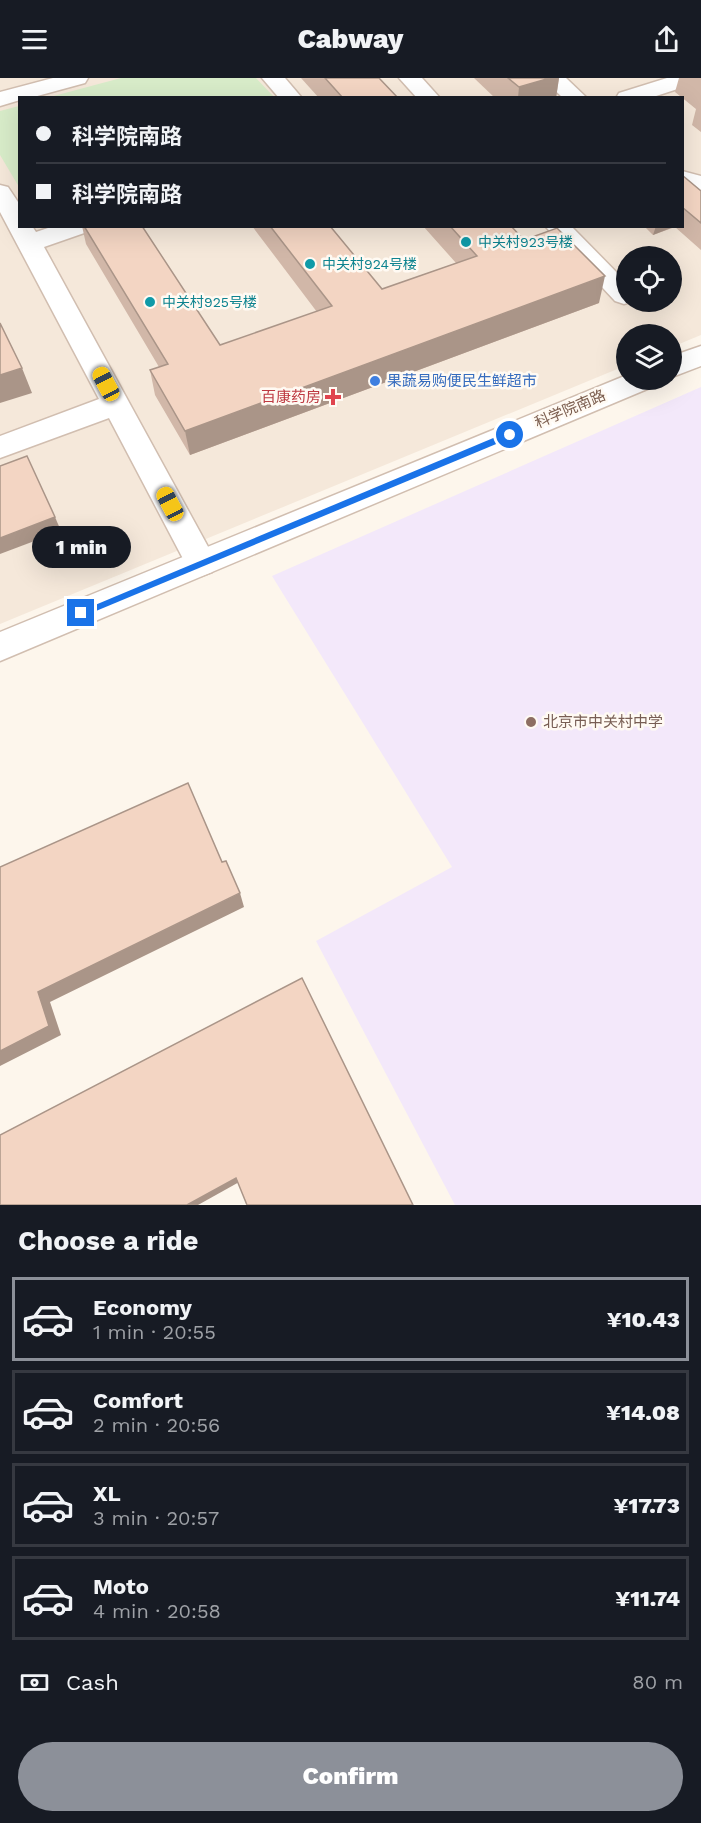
<!DOCTYPE html>
<meta charset="utf-8">
<style>
:root{--surface:#171b24;--page:#20242c;--text:#f1f3f6;--muted:#9ea1a6;--line:#363941;--accent:#8c9099}
body{margin:0;font-family:"Work Sans","Noto Sans SC",sans-serif;background:var(--page);color:var(--text);height:100vh;display:flex;flex-direction:column;font-size:22px;white-space:nowrap}
*{box-sizing:border-box;margin:0}
p{font-size:20px;color:var(--muted)}
.icon{flex:none;width:33px;height:33px;fill:none;stroke:currentColor;stroke-width:2;stroke-linecap:round;stroke-linejoin:round}
.map{position:relative;height:1127px;overflow:hidden}
.sheet{display:flex;flex-direction:column;background:var(--surface);flex:1}
.sheet>*{flex:none}
.top-card{position:absolute;left:18px;top:18px;width:666px;height:132px;border-radius:0px;box-shadow:0 6px 24px #0002;display:grid;align-content:center;height:132px;padding:0 18px;background:var(--surface)}
.tools{position:absolute;left:616px;top:168px;display:grid;gap:12px}
.tools a{display:grid;place-items:center;width:66px;height:66px;border-radius:50%;background:var(--surface);box-shadow:0 6px 24px #0002;font-size:30px}
.end{position:absolute;width:27px;height:27px;margin:-14px;border:8px solid #1a73e8;background:#fff;box-shadow:0 0 0 3px #fff}
.from{border-radius:50%}
.bubble{position:absolute;height:42px;border-radius:21px;background:var(--surface);box-shadow:0 6px 24px #0002;font-size:20px;font-weight:800;line-height:42px;text-align:center}
.car{position:absolute;width:18px;height:36px;margin:-18px -9px;border-radius:8px;box-shadow:0 0 4px 2px #0007;background:linear-gradient(#f5c518 24%,#345 0 40%,#f5c518 0 76%,#345 0 86%,#f5c518 0)}
.top-card b{display:flex;align-items:center;gap:21px;height:57px;font-size:22px}
.top-card b+b{border-top:2px solid var(--line)}
.top-card i{width:15px;height:15px;background:var(--text)}
ul{padding:0;list-style:none}
li{display:flex;align-items:center;gap:18px;height:84px;margin:0 12px 9px;padding:0 6px;border:3px solid var(--line);border-radius:0px}
li div{flex:1}
li b{display:block;font-size:22px}
li em{font-style:normal;font-weight:800}
li.active{border-color:var(--accent)}
li>.icon{width:54px;height:54px;stroke-width:1.5}
h2{padding:0 18px;font-size:27px;line-height:72px}
.pay{display:flex;align-items:center;gap:15px;height:66px;padding:0 18px;font-size:22px}
.pay p{margin-inline-start:auto}
.action{display:flex;gap:12px;margin-top:auto;padding:12px 18px}
.action a{flex:1;height:69px;border-radius:36px;background:var(--accent);color:#fff;font-size:24px;font-weight:800;line-height:69px;text-align:center}
header{display:flex;justify-content:space-between;align-items:center;height:78px;padding:0 18px;background:var(--surface);font-size:27px;font-weight:800}
.map>svg:first-child{display:block}
</style>
<header><svg class="icon" aria-label="menu" viewBox="0 0 24 24"><path d="M4 6h16M4 12h16M4 18h16"/></svg>Cabway<svg class="icon" aria-label="share" viewBox="0 0 24 24"><path d="M12 15V3M7 8l5-5 5 5M5 13v7h14v-7"/></svg></header>
<div class="map">
<svg width="701" height="1127" viewBox="0 0 701 1127">
<rect width="100%" height="100%" fill="#fdf6ec"/>
<path fill="#f5e8da" fill-rule="evenodd" d="M0,0H701V257L672,269V256H627V287L0,546ZM20,20H682V148H20ZM627,178H672V224H627Z"/>
<polygon fill="#f3e8fa" points="701,309 701,1127 455,1127 316,863 452,789 272,498"/>
<g fill="#d8ecc9">
<polygon points="121,0 256,0 274,19 50,19"/>
<polygon points="19,28 20,28 19,109 0,77 0,33"/>
</g>
<g fill="none" stroke-linecap="round" stroke-linejoin="round">
<defs>
<g id="minor">
<polygon points="53,0 88,0 85,5 30,20 20,20 20,22 0,28 0,14"/>
<polygon points="262,0 285,0 302,20 279,20"/>
<polygon points="399,0 422,0 440,20 417,20"/>
<polygon points="542,0 566,0 587,20 563,20"/>
<polygon points="667,0 699,0 696,5 650,20 616,20 619,15"/>
<polygon points="682,93 701,98 701,112 682,107"/>
<polygon points="0,107 8,109 20,127 20,148 32,148 36,154 54,148 93,148 90,153 44,169 212,476 217,485 212,494 201,498 190,494 109,340 0,380 0,358 99,321 0,134"/>
<polygon points="545,148 571,148 627,205 627,224 631,224 624,226 615,223"/>
</g>
<g id="tertiary">
<polygon points="701,268 701,288 672,299 672,278"/>
<polygon points="627,297 627,302 656,302 652,309 0,583 0,554"/>
</g>
</defs>
<use href="#minor" stroke="#d1beb0" stroke-width="3"/>
<use href="#tertiary" stroke="#d1beb0" stroke-width="3"/>
<use href="#minor" fill="#fff" fill-rule="evenodd"/>
<use href="#tertiary" fill="#fff" fill-rule="evenodd"/>
</g>
<g fill="#d1b7a8">
<polygon points="301,0 379,0 398,20 319,20"/>
<polygon points="474,0 559,0 556,20 495,20"/>
<polygon points="679,0 701,0 701,54 692,47 696,31 675,14"/>
<polygon points="682,97 701,113 701,172 675,149 653,157 644,148 682,148"/>
<polygon points="82,148 84,148 220,267 317,234 252,148 330,148 382,211 456,185 423,148 511,148 524,162 599,225 190,377 155,317 150,292 159,289 86,166"/>
</g>
<g fill="#aa9588">
<polygon points="550,0 559,0 556,20 518,20 519,9"/>
<polygon points="656,148 676,148 653,157"/>
<polygon points="605,198 599,225 190,377 185,353"/>
<polygon points="22,290 32,315 0,325 0,297"/>
<polygon points="55,439 61,453 0,476 0,460"/>
<polygon points="240,815 244,829 50,924 61,957 0,988 0,973 38,914"/>
<polygon points="236,1100 241,1103 198,1127 187,1127"/>
</g>
<g fill="#f3d5c3" stroke="#aa9588" stroke-width="1.5">
<polygon points="325,0 379,0 398,20 343,20"/>
<polygon points="508,0 550,0 519,9"/>
<polygon points="682,97 701,113 701,145 682,129"/>
<polygon points="84,148 142,148 220,267 332,228 270,148 330,148 382,211 477,178 450,148 511,148 524,162 557,150 605,198 185,353 150,292 168,286"/>
<polygon points="0,245 22,290 0,297"/>
<polygon points="27,378 55,439 0,460 0,388"/>
<polygon points="188,705 222,784 226,783 240,815 38,914 49,948 0,973 0,789"/>
<polygon points="302,900 413,1127 247,1127 236,1100 187,1127 0,1127 0,1057"/>
</g>
<polygon fill="#1a73e8" points="510,353 513,354 513,359 84,538 81,539 76,535"/>
<g fill="#0f9aa8" stroke="#fffaf3" stroke-width="2">
<circle cx="466" cy="164" r="6"/>
<circle cx="310" cy="186" r="6"/>
<circle cx="150" cy="224" r="6"/>
</g>
<circle fill="#3f7fe0" stroke="#fffaf3" stroke-width="2" cx="375" cy="303" r="6"/>
<path fill="#e0444e" stroke="#fffaf3" stroke-width="2" d="M330 310h6v6h6v6h-6v6h-6v-6h-6v-6h6z"/>
<circle fill="#8d6e63" stroke="#fffaf3" stroke-width="2" cx="531" cy="644" r="6"/>
<g text-anchor="middle" stroke-width="5" stroke-linejoin="round" paint-order="stroke">
<g font-size="14" fill="#0d838f" stroke="#fffaf3" text-anchor="start">
<text x="478" y="169">中关村923号楼</text>
<text x="322" y="191">中关村924号楼</text>
<text x="162" y="229">中关村925号楼</text>
</g>
<g font-size="15" fill="#366cbe" stroke="#fffaf3" text-anchor="start">
<text x="387" y="308">果蔬易购便民生鲜超市</text>
</g>
<g font-size="15" fill="#be3a42" stroke="#fffaf3" text-anchor="end">
<text x="321" y="324">百康药房</text>
</g>
<g font-size="15" fill="#7a5c4d" stroke="#fffaf3">
<text transform="translate(570 331) rotate(-23)" y="5">科学院南路</text>
</g>
<g font-size="15" fill="#785e54" stroke="#fffaf3" text-anchor="start">
<text x="543" y="649">北京市中关村中学</text>
</g>
</g>
</svg>
<div class="tools">
<a><svg class="icon" aria-label="locate" viewBox="0 0 24 24"><circle cx="12" cy="12" r="6"/><path d="M12 2v4M12 18v4M2 12h4M18 12h4"/></svg></a>
<a><svg class="icon" aria-label="layers" viewBox="0 0 24 24"><path d="M12 4l9 5-9 5-9-5zM3 14l9 5 9-5"/></svg></a>
</div>
<i class="end from" style="left:510px;top:357px"></i>
<i class="end" style="left:81px;top:535px"></i>
<div class="bubble" style="left:32px;top:448px;width:99px">1 min</div>
<i class="car" style="left:106px;top:306px;rotate:332deg"></i>
<i class="car" style="left:170px;top:426px;rotate:332deg"></i>
<div class="top-card">
<b><i class="from"></i>科学院南路</b>
<b><i></i>科学院南路</b>
</div>
</div>
<section class="sheet">
<h2>Choose a ride</h2>
<ul>
<li class="active"><svg class="icon" aria-label="car" viewBox="0 0 24 24"><path d="M5 17H2v-5l4-1 3-4h7l3 4 3 1v5h-3M9 17h6M6 11h13"/><circle cx="7" cy="17" r="2"/><circle cx="17" cy="17" r="2"/></svg><div><b>Economy</b><p>1 min · 20:55</p></div><em>¥10.43</em></li>
<li><svg class="icon" aria-label="car" viewBox="0 0 24 24"><path d="M5 17H2v-5l4-1 3-4h7l3 4 3 1v5h-3M9 17h6M6 11h13"/><circle cx="7" cy="17" r="2"/><circle cx="17" cy="17" r="2"/></svg><div><b>Comfort</b><p>2 min · 20:56</p></div><em>¥14.08</em></li>
<li><svg class="icon" aria-label="car" viewBox="0 0 24 24"><path d="M5 17H2v-5l4-1 3-4h7l3 4 3 1v5h-3M9 17h6M6 11h13"/><circle cx="7" cy="17" r="2"/><circle cx="17" cy="17" r="2"/></svg><div><b>XL</b><p>3 min · 20:57</p></div><em>¥17.73</em></li>
<li><svg class="icon" aria-label="car" viewBox="0 0 24 24"><path d="M5 17H2v-5l4-1 3-4h7l3 4 3 1v5h-3M9 17h6M6 11h13"/><circle cx="7" cy="17" r="2"/><circle cx="17" cy="17" r="2"/></svg><div><b>Moto</b><p>4 min · 20:58</p></div><em>¥11.74</em></li>
</ul>
<div class="pay"><svg class="icon" aria-label="cash" viewBox="0 0 24 24"><path d="M3 7h18v10H3z"/><circle cx="12" cy="12" r="2"/></svg>Cash<p>80 m</p></div>
<div class="action"><a>Confirm</a></div>
</section>
